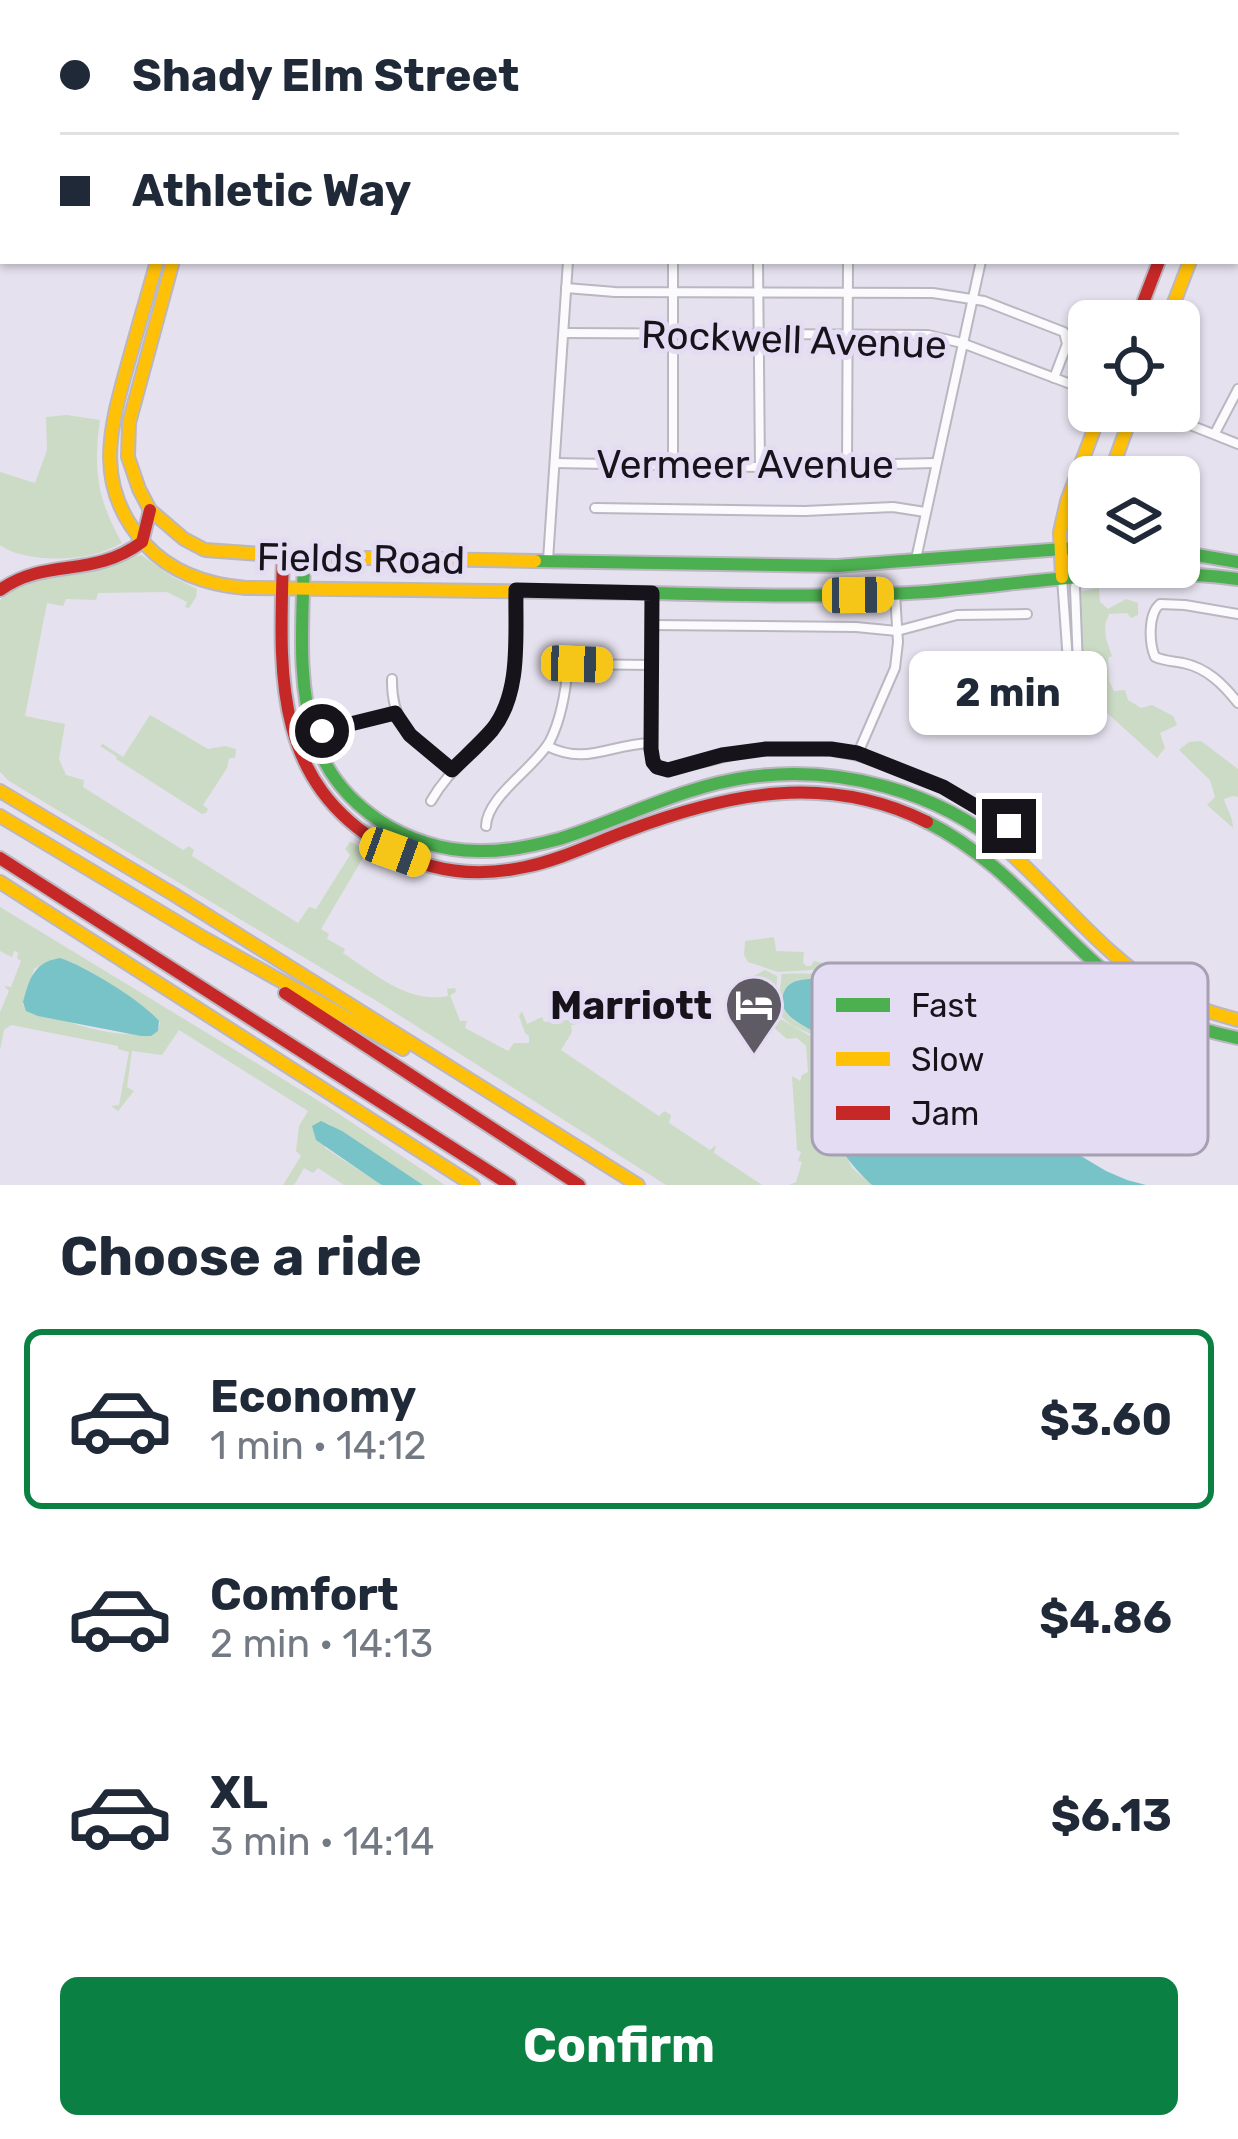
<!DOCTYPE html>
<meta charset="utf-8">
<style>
:root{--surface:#fff;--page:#f2f2f3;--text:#1f2937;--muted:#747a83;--line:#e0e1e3;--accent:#0b8043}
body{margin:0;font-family:Rubik,sans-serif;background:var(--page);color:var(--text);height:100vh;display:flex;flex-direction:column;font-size:45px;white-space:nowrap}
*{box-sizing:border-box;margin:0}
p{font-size:39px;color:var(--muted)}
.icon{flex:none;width:66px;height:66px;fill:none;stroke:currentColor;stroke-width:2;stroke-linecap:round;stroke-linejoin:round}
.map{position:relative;height:1185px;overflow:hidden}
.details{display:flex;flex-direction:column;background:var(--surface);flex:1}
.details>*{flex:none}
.banner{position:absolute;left:0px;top:0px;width:1239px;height:264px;box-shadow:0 3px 9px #0004;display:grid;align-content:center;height:264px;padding:0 60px;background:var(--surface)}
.fabs{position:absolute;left:1068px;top:300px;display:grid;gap:24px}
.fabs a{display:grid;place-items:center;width:132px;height:132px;border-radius:18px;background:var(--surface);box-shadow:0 3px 9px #0004;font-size:60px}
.end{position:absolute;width:54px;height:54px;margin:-27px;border:15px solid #16131b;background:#fff;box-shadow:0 0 0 6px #fff}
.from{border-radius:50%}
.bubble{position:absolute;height:84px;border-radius:18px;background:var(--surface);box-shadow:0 3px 9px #0004;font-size:39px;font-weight:700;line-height:84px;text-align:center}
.car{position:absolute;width:36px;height:72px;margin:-36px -18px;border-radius:15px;box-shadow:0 0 9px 3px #0007;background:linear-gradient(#f5c518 24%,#345 0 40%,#f5c518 0 76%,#345 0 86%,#f5c518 0)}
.banner b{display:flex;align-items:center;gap:42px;height:114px;font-size:45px}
.banner b+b{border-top:3px solid var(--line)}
.banner i{width:30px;height:30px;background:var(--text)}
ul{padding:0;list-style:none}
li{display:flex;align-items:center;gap:36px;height:180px;margin:0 24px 18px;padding:0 36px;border:6px solid transparent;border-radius:18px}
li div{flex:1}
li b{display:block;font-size:45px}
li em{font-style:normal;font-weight:700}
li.selected{border-color:var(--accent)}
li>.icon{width:108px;height:108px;stroke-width:1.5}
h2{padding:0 60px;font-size:54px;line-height:144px}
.primary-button{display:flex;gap:24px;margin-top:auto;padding:24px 60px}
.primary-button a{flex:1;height:138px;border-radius:18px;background:var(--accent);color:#fff;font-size:48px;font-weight:700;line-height:138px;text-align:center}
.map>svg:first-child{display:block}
</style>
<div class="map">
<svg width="1238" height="1185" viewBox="0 0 1238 1185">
<rect width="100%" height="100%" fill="#e5e1ee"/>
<g fill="#ccdbc5" fill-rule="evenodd">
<path d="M67,415L100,420C93,469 97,499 122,543C113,547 104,552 95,554C70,561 21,561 0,545V472L35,483L47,450L46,417Z"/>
<path d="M141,555L173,577L197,589L196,597L189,608L185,607L187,602L167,592L98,593L96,600L66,599L63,606L47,603L25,716L65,724L59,759L66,775L84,780L83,787L183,850L189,846L194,850L192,856L298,923L309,907L316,909L350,855L345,849L350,842L353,843L385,862L384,866L364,856L321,929L329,934L327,939L345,949L343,953C375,974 408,1004 448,996L447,989L455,988L456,992L450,995L460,1021H467L465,1028L508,1051L514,1043H529V1036L525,1033L519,1016L522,1011L527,1024L542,1017L544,1022L578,1019V1024L571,1025L572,1032L561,1050L659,1116L664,1111L671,1115L669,1123L710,1150L716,1145L714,1153L762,1185H666L380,1003L9,781L0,772V600L22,581Z"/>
<polygon points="1099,588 1100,602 1108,609 1126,599 1138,603 1138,615 1131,618 1127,613 1109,614 1105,625 1106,639 1112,656 1108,658 1109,681 1114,691 1125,690 1128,700 1141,708 1152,705 1173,716 1177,725 1160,733 1165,748 1157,758 1096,703 1087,691 1083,678 1078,592"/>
<polygon points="150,715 208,749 225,746 236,749 235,758 229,758 227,768 203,805 208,809 206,813 202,814 116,759 117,757 100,746 103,744 123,757"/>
<path d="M1201,741L1238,769V797L1233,796L1224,799C1227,810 1233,817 1233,828L1207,805L1215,797L1210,780L1179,750L1189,742Z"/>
<path d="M0,907L327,1106L445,1185H423L327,1123L325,1148L382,1185H344L318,1168L313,1173L304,1168L294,1185H283L301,1156L296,1151L299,1126L308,1111L179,1030L162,1055L132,1051L127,1087L134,1091L118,1111L111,1106L119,1105L129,1052L118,1049V1046L11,1025L4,1030L0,1050V1012L9,991L4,986L11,987L21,961L17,958L18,952L14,951L12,957L0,951ZM53,959C76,960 147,1003 160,1023L158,1031C118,1043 61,1020 23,1005L34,969Z"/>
<polygon points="774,937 776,951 804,952 803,962 806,966 811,966 814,961 841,967 842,974 840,975 826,969 778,972 748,962 744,955 745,941"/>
<path d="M765,970L777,976L775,1016L812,1037L823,1049C825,1065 821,1073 817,1088C811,1107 815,1128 822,1146L825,1142C821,1127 817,1109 820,1093C823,1080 830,1070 828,1056C823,1028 790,1034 779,1012C774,1000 783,986 781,974C790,973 827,973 834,976C818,982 790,972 784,994C774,1025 821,1025 830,1046C838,1065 831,1075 830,1093C829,1101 846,1157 851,1166C856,1173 866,1179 872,1185H789L796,1182L802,1162L798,1161L801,1152L797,1150L792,1076L800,1081L802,1075L808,1072L806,1046L797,1038L787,1039L773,1027H766L765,1023L769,1021H765L761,1004L731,1006L737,985Z"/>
</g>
<g fill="#78c3c8">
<path d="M60,958C85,966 142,1001 159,1021L158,1031L151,1036H141L38,1016L26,1011L23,1002C29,979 34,962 60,958Z"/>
<path d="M851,967L868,974L902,999L883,1030C894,1037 908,1043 918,1051C935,1065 929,1078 956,1081L1106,1171L1127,1180L1146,1185H872C848,1163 824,1132 829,1097C831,1080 836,1069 832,1051C825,1026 772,1024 784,992C792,973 819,982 834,976L841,979Z"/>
<polygon points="321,1121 342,1131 423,1185 382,1185 377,1182 316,1140 312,1126"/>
</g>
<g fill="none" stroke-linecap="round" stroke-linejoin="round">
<polyline stroke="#78c3c8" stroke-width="3" points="669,3 672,0"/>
<defs>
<g id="street">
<polyline points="0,23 3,23"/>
<polyline points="1236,106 1238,107"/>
<polyline points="1236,241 1238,241"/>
<polyline points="673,261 673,466"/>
<polyline points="758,261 760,467"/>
<polyline points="566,288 615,292 933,293 984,301 1064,332 1067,344 1054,378"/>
<polyline points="564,333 928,335 962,343 1089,391"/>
<polyline points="1155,411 1238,444"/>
<polyline points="1215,433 1238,389"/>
<polyline points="555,463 760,467 936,463"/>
<polyline points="847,466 848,261"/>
<polyline points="595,508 805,511 893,507 925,512"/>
<polyline points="916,559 981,261"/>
<polyline points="548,560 568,261"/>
<polyline points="1077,576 1075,588 1079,692"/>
<polyline points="1062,578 1069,676 1079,693"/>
<path d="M652,595L651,749L657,767C676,773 732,753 757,750C860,738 936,781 1021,833"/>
<path d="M1238,614L1185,605L1160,604C1148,614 1149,643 1155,657C1165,661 1172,661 1183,663C1207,668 1223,684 1238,703"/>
<polyline points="652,625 856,627 897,631 957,615 1027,614"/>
<path d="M392,679C391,728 417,741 451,770"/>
<polyline points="294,739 395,713"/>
<path d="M547,746C587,766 610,744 651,743"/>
<polyline points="858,753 895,668 898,642 895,594"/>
<path d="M431,801C448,771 472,755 492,729C522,692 514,637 516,592"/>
<path d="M486,826C487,796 535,768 550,741C562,717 566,690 568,664L651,665"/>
</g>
<g id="fast">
<polyline points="252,3 254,0"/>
<polyline points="1179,552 1238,562"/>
<path d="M304,557C303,617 296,681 315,739C337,806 408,851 478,851C505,852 533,846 559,839C623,819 683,786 750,777C840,765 938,791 1007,850"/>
<polyline points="535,561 837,566 1089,547"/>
<polyline points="1077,576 1089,533"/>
<path d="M652,593C744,595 835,598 927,592C1037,583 1127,564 1238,579"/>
<path d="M927,822C1024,870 1076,968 1167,1015C1190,1027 1213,1033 1238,1038"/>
</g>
<g id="slow">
<path d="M157,261C148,294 138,327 129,360C110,428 92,486 146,545C172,573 209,585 246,588L652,593"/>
<polyline points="173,261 129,423 128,457 139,489 150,510 184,539 205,550 304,557 535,561"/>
<polyline points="1167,321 1190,261"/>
<polyline points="1109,477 1133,411"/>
<polyline points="1062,577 1060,532 1067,501 1101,411"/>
<polyline points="0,791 173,894 638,1185"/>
<polyline points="0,816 202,937 403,1049"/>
<path d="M1007,850C1060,897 1105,958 1168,994C1190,1007 1213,1013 1238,1020"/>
<polyline points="0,882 473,1185"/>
</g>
<g id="jam">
<polyline points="235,3 237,0"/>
<polyline points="1236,76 1238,72"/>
<polyline points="1236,140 1238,135"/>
<polyline points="1136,321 1159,261"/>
<path d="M283,556C280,671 271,779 384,846C428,872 475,878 525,867C560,860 594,843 627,831C728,793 826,772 927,822"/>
<path d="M0,590C47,557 92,579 142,542L150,510"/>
<polyline points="0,858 510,1185"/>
<polyline points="285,993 579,1185"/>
</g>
</defs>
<use href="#street" stroke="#bab7c1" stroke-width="12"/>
<use href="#fast" stroke="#bab7c1" stroke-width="16"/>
<use href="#slow" stroke="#bab7c1" stroke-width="16"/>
<use href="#jam" stroke="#bab7c1" stroke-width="16"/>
<use href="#street" stroke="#fbfafc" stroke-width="8"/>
<use href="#fast" stroke="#4caf50" stroke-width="12"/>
<use href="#slow" stroke="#ffc107" stroke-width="12"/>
<use href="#jam" stroke="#c62828" stroke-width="12"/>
</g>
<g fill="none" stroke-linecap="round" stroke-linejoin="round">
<path stroke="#16131b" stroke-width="15" d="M322,731L395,713L410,735L452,770C465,757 480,744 492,730C522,693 515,635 516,590L652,593L651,749L653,762L657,767L668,770L722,755L766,749H831L857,753L943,787L1009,826"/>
</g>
<defs>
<symbol id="hotel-pin" viewBox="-11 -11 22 30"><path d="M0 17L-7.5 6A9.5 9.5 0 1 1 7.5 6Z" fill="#5e5b65" stroke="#e4dcf3"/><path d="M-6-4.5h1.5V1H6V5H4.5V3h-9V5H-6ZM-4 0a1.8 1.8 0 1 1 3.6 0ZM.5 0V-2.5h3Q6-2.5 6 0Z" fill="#fff"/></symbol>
</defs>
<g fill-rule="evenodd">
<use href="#hotel-pin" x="721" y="972" width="66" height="90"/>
</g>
<g text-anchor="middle" stroke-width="10" stroke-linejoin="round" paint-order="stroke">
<g font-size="39" fill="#16131b" stroke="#e4dcf3">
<text transform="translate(794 339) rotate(2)" y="14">Rockwell Avenue</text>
<text x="745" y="478">Vermeer Avenue</text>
<text transform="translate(361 558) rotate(1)" y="14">Fields Road</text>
</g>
<g font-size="39" font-weight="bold" fill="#16131b" stroke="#e4dcf3" text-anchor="end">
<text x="712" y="1019">Marriott</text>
</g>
</g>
<rect x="812" y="963" width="396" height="192" rx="18" fill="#e4dcf3" stroke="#a6a0b2" stroke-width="3"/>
<rect x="836" y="998" width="54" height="14" fill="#4caf50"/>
<rect x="836" y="1052" width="54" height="14" fill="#ffc107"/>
<rect x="836" y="1106" width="54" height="14" fill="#c62828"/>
<g font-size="33" fill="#16131b">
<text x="911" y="1017">Fast</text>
<text x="911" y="1071">Slow</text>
<text x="911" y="1125">Jam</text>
</g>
</svg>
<div class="fabs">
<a><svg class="icon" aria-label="locate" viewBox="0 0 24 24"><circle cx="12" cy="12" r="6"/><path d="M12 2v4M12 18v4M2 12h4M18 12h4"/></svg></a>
<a><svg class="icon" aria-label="layers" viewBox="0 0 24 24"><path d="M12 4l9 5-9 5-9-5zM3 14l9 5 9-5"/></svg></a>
</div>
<i class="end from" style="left:322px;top:731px"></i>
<i class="end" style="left:1009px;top:826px"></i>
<div class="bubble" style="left:909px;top:651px;width:198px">2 min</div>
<i class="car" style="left:858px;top:595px;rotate:89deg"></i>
<i class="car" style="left:577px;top:664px;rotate:92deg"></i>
<i class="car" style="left:395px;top:852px;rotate:110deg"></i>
<div class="banner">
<b><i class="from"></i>Shady Elm Street</b>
<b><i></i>Athletic Way</b>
</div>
</div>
<section class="details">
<h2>Choose a ride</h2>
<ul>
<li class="selected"><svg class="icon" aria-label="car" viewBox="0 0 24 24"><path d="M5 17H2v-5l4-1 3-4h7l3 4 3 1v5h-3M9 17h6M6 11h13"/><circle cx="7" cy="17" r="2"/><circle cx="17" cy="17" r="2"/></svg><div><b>Economy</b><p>1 min · 14:12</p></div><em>$3.60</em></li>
<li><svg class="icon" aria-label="car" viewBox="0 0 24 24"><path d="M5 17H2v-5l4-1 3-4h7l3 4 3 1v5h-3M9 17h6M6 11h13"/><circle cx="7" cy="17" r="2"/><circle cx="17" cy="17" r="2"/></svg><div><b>Comfort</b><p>2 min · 14:13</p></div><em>$4.86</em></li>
<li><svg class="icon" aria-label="car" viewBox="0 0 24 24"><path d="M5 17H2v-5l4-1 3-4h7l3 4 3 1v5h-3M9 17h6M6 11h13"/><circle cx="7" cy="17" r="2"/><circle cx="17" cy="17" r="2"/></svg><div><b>XL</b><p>3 min · 14:14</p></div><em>$6.13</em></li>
</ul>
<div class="primary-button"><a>Confirm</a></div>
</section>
